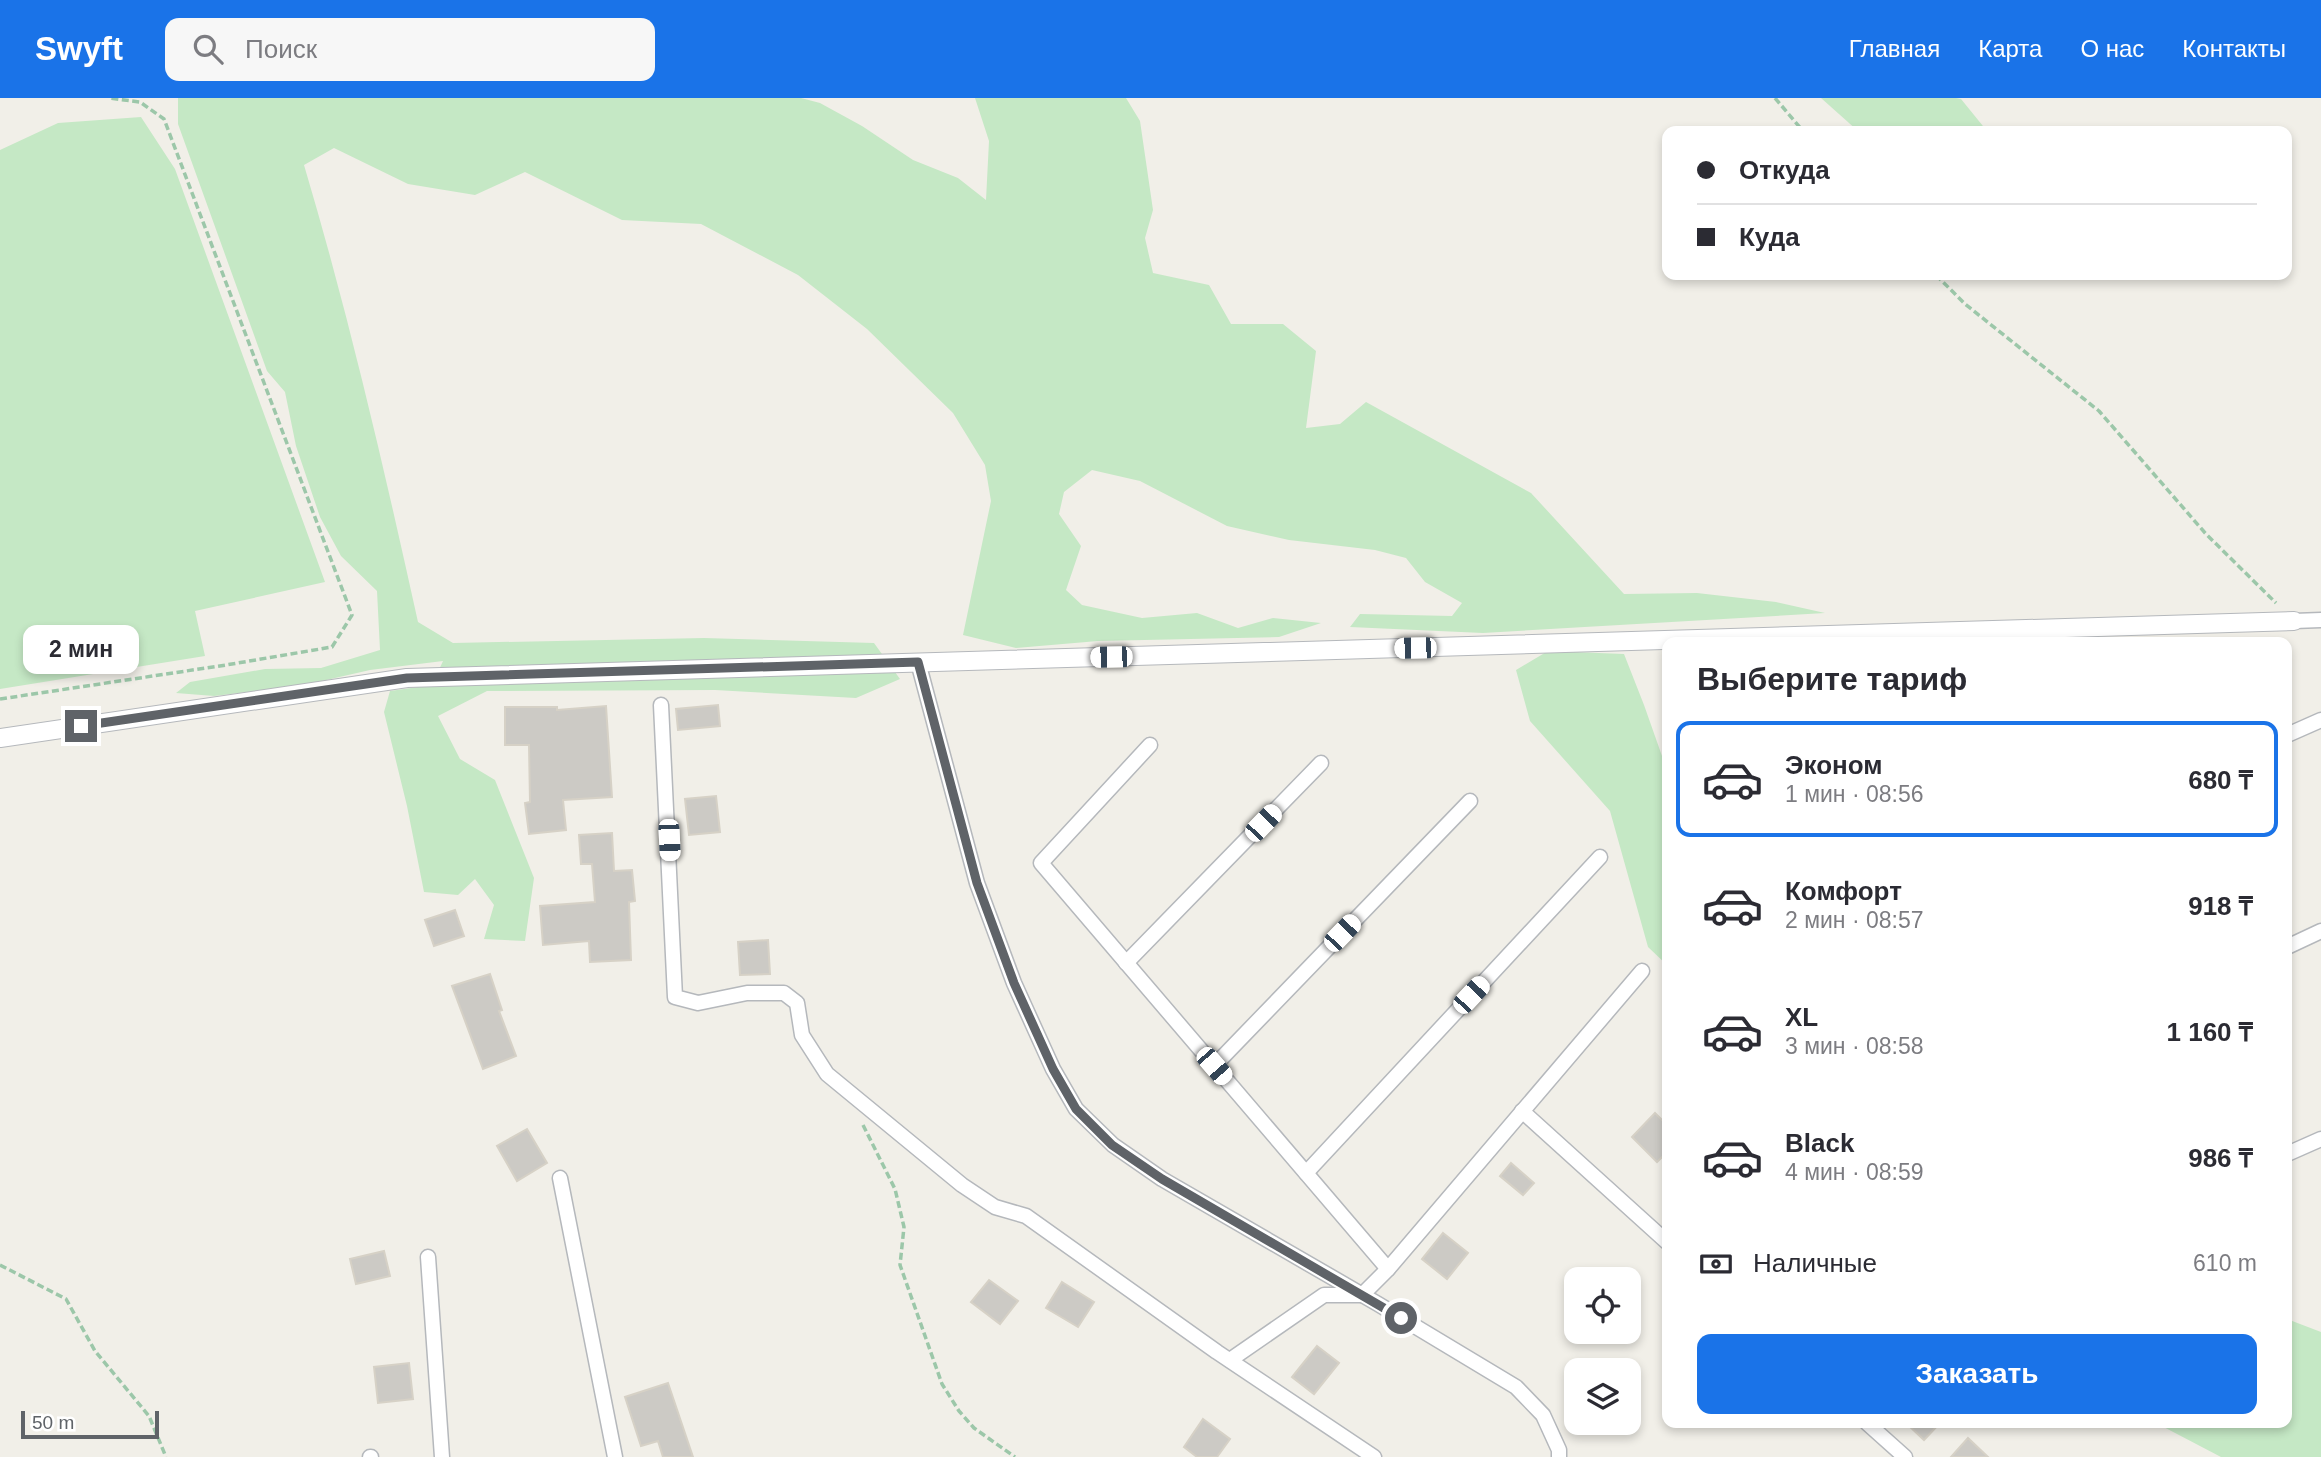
<!DOCTYPE html>
<html lang="ru">
<meta charset="utf-8">
<style>
:root{--surface:#fff;--page:#f7f7f7;--text:#2b2b33;--muted:#7c7c81;--line:#e1e1e2;--accent:#1a73e8}
body{margin:0;font-family:Helvetica,sans-serif;background:var(--page);color:var(--text);height:100vh;display:flex;flex-direction:column;font-size:26px;white-space:nowrap}
*{box-sizing:border-box;margin:0}
p{font-size:23px;color:var(--muted)}
.icon{flex:none;width:38px;height:38px;fill:none;stroke:currentColor;stroke-width:2;stroke-linecap:round;stroke-linejoin:round}
.map{position:relative;flex:1;overflow:hidden}
.panel{position:absolute;left:1662px;top:539px;width:630px;height:791px;display:flex;flex-direction:column;background:var(--surface);border-radius:14px;box-shadow:0 4px 10px #0003}
.panel>*{flex:none}
.guide{position:absolute;left:1662px;top:28px;width:630px;height:154px;border-radius:14px;box-shadow:0 4px 10px #0003;display:grid;align-content:center;height:154px;padding:0 35px;background:var(--surface)}
.buttons{position:absolute;left:1564px;top:1169px;display:grid;gap:14px}
.buttons a{display:grid;place-items:center;width:77px;height:77px;border-radius:14px;background:var(--surface);box-shadow:0 4px 10px #0003;font-size:35px}
.scale{position:absolute;left:21px;bottom:18px;width:138px;box-sizing:border-box;padding-left:7px;border:4px solid #5f6368;border-top:0;font-size:19px;line-height:24px;white-space:nowrap;color:#5f6368;-webkit-text-stroke:5px #fff;paint-order:stroke}
.end{position:absolute;width:32px;height:32px;margin:-16px;border:9px solid #5f6368;background:#fff;box-shadow:0 0 0 4px #fff}
.from{border-radius:50%}
.bubble{position:absolute;height:49px;border-radius:14px;background:var(--surface);box-shadow:0 4px 10px #0003;font-size:23px;font-weight:700;line-height:49px;text-align:center}
.car{position:absolute;width:21px;height:42px;margin:-21px -10px;border-radius:9px;box-shadow:0 0 5px 2px #0007;background:linear-gradient(#fff 24%,#345 0 40%,#fff 0 76%,#345 0 86%,#fff 0)}
.guide b{display:flex;align-items:center;gap:24px;height:66px;font-size:26px}
.guide b+b{border-top:2px solid var(--line)}
.guide i{width:18px;height:18px;background:var(--text)}
ul{padding:0;list-style:none}
li{display:flex;align-items:center;gap:21px;height:116px;margin:0 14px 10px;padding:0 21px;border:4px solid transparent;border-radius:14px}
li div{flex:1}
li b{display:block;font-size:26px}
li em{font-style:normal;font-weight:700}
li.active{border-color:var(--accent)}
li>.icon{width:63px;height:63px;stroke-width:1.5}
h2{padding:0 35px;font-size:32px;line-height:84px}
.pay{display:flex;align-items:center;gap:18px;height:77px;padding:0 35px;font-size:26px}
.pay p{margin-inline-start:auto}
.action{display:flex;gap:14px;margin-top:auto;padding:14px 35px}
.action a{flex:1;height:80px;border-radius:14px;background:var(--accent);color:#fff;font-size:28px;font-weight:700;line-height:80px;text-align:center}
header{display:flex;align-items:center;gap:42px;box-sizing:border-box;height:98px;padding:0 35px;background:var(--accent);color:#fff}
header strong{font-size:33px}
nav{display:flex;gap:38px;margin-inline-start:auto;font-size:24px}
.search{width:490px;height:63px;background:var(--page);display:flex;align-items:center;gap:18px;box-sizing:border-box;padding:0 24px;border-radius:14px;color:var(--muted);font-size:26px}
.map>svg:first-child{display:block}
</style>
<header>
<strong>Swyft</strong>
<div class="search"><svg class="icon" aria-label="search" viewBox="0 0 24 24"><circle cx="10" cy="10" r="6"/><path d="M15 15l6 6"/></svg>Поиск</div>
<nav><a>Главная</a><a>Карта</a><a>О нас</a><a>Контакты</a></nav>
</header>
<div class="map">
<svg width="2321" height="1359" viewBox="0 0 2321 1359">
<rect width="100%" height="100%" fill="#f1efe8"/>
<g fill="#c5e8c5">
<path d="M178,0H801L820,5L862,28L913,62L958,80L986,102L989,43L975,0H1126L1140,23L1153,112L1145,140L1153,175L1209,187L1231,226H1283L1316,253L1306,330L1340,326L1366,304L1531,395L1624,496L1697,495L1776,504L1825,515L1483,535L1350,529L1360,516L1452,518L1462,505L1425,484L1406,460L1375,452L1289,442L1227,428L1140,383L1092,372L1064,394L1059,416L1081,448L1066,492L1082,507L1142,520L1197,515L1238,530L1273,520L1321,525L1279,539L1098,543L1016,550L963,537L991,403L985,367L953,315L867,231L798,177L701,126L622,122L525,74L475,97L408,86L334,50L304,67C349,218 384,370 418,524L453,545L704,540L874,545L900,581L856,600L715,592L487,593L438,618L460,661L495,682L534,780L525,843L484,841L494,807L475,781L458,797L424,794L407,708L384,614L390,593L432,587L443,563L370,572L300,588L214,598L176,595L190,584L265,571L321,570L380,552L377,493L341,458L320,419L296,348L285,294L267,273L178,26Z"/>
<polygon points="1821,0 1956,0 1961,1 1987,33 1858,33"/>
<polygon points="141,19 175,71 325,484 195,513 205,558 0,591 0,52 58,25"/>
<polygon points="1548,553 1624,556 1644,607 1668,675 1668,868 1648,849 1610,713 1530,623 1516,572"/>
<polygon points="2287,1221 2321,1234 2321,1359 2221,1359 2156,1325 2287,1325"/>
</g>
<g fill="#cccac5" stroke="#d6d1c6" stroke-width="2">
<polygon points="718,607 720,628 678,632 676,611"/>
<polygon points="606,608 612,699 563,702 566,732 529,736 525,705 530,704 529,647 505,647 505,609 557,609 557,612"/>
<polygon points="716,698 720,734 689,737 685,701"/>
<polygon points="612,735 614,773 632,772 635,803 629,804 631,862 590,864 589,843 543,847 540,808 595,804 592,766 581,766 579,737"/>
<polygon points="455,812 464,838 434,848 425,822"/>
<polygon points="768,842 770,876 740,877 738,844"/>
<polygon points="490,876 502,912 499,913 516,958 483,971 452,888"/>
<polygon points="1655,1015 1668,1028 1668,1053 1657,1064 1632,1039"/>
<polygon points="527,1031 547,1065 517,1083 497,1048"/>
<polygon points="1511,1065 1534,1085 1523,1097 1500,1078"/>
<polygon points="1443,1135 1468,1155 1447,1181 1422,1161"/>
<polygon points="384,1153 390,1178 356,1186 350,1161"/>
<polygon points="989,1182 1018,1203 1000,1226 971,1204"/>
<polygon points="1062,1184 1094,1204 1078,1229 1046,1210"/>
<polygon points="1317,1248 1339,1265 1314,1296 1292,1279"/>
<polygon points="409,1265 413,1301 378,1305 374,1269"/>
<polygon points="668,1285 693,1359 663,1359 658,1343 641,1348 625,1299"/>
<polygon points="1203,1321 1230,1341 1217,1359 1197,1359 1184,1349"/>
<polygon points="1906,1325 1940,1325 1924,1342"/>
<polygon points="1968,1340 1988,1359 1951,1359"/>
</g>
<g fill="none" stroke-linecap="round" stroke-linejoin="round">
<defs>
<g id="minor">
<polyline points="2294,523 2321,522"/>
<polyline points="2041,544 2049,531"/>
<polyline points="918,564 977,785 1014,885 1053,971 1076,1011 1113,1047 1162,1081 1378,1206 1516,1289 1543,1317 1559,1352 1559,1359"/>
<polyline points="661,607 675,899 698,905 747,895 784,895 797,905 802,937 827,976 962,1087 995,1109 1026,1118 1217,1254 1374,1359"/>
<polyline points="2287,637 2321,622"/>
<polyline points="1150,647 1041,765 1388,1171"/>
<polyline points="2287,849 2321,833"/>
<polyline points="1126,865 1321,665"/>
<polyline points="1214,968 1470,703"/>
<polyline points="1522,1013 1668,1145"/>
<polyline points="2287,1056 2321,1041"/>
<polyline points="1306,1075 1600,759"/>
<polyline points="560,1080 615,1359"/>
<polyline points="428,1159 442,1359"/>
<polyline points="1230,1262 1324,1197 1362,1197 1388,1171 1642,873"/>
<polyline points="1867,1325 1905,1359"/>
<polyline points="370,1359 371,1359"/>
</g>
<polyline id="tertiary" points="0,640 407,580 2294,523"/>
</defs>
<use href="#minor" stroke="#b5b8bc" stroke-width="17"/>
<use href="#tertiary" stroke="#b5b8bc" stroke-width="20"/>
<g stroke="#9cc7a9" stroke-width="3.5" stroke-dasharray="7 3.5" stroke-linecap="butt">
<polyline points="1775,0 1803,33"/>
<polyline points="1936,177 1965,206 2099,313 2206,436 2276,505"/>
<polyline points="0,601 226,567 332,549 352,517 164,21 140,4 109,0"/>
<polyline points="863,1027 895,1091 904,1129 900,1167 942,1286 959,1313 974,1330 1015,1359"/>
<polyline points="0,1167 66,1201 95,1253 149,1318 166,1359"/>
</g>
<use href="#minor" stroke="#fff" stroke-width="14"/>
<use href="#tertiary" stroke="#fff" stroke-width="18"/>
</g>
<g fill="none" stroke-linecap="round" stroke-linejoin="round">
<polyline stroke="#5f6368" stroke-width="9" points="81,628 407,580 918,564 977,785 1014,885 1053,971 1076,1011 1112,1047 1162,1081 1401,1220"/>
</g>
</svg>
<div class="buttons">
<a><svg class="icon" aria-label="locate" viewBox="0 0 24 24"><circle cx="12" cy="12" r="6"/><path d="M12 2v4M12 18v4M2 12h4M18 12h4"/></svg></a>
<a><svg class="icon" aria-label="layers" viewBox="0 0 24 24"><path d="M12 4l9 5-9 5-9-5zM3 14l9 5 9-5"/></svg></a>
</div>
<div class="scale">50 m</div>
<i class="end from" style="left:1401px;top:1220px"></i>
<i class="end" style="left:81px;top:628px"></i>
<div class="bubble" style="left:23px;top:527px;width:116px">2 мин</div>
<i class="car" style="left:1415px;top:550px;rotate:269deg"></i>
<i class="car" style="left:1111px;top:559px;rotate:269deg"></i>
<i class="car" style="left:1263px;top:725px;rotate:44deg"></i>
<i class="car" style="left:669px;top:742px;rotate:177deg"></i>
<i class="car" style="left:1342px;top:835px;rotate:44deg"></i>
<i class="car" style="left:1471px;top:897px;rotate:43deg"></i>
<i class="car" style="left:1214px;top:968px;rotate:139deg"></i>
<div class="guide">
<b><i class="from"></i>Откуда</b>
<b><i></i>Куда</b>
</div>
<section class="panel">
<h2>Выберите тариф</h2>
<ul>
<li class="active"><svg class="icon" aria-label="car" viewBox="0 0 24 24"><path d="M5 17H2v-5l4-1 3-4h7l3 4 3 1v5h-3M9 17h6M6 11h13"/><circle cx="7" cy="17" r="2"/><circle cx="17" cy="17" r="2"/></svg><div><b>Эконом</b><p>1 мин · 08:56</p></div><em>680 ₸</em></li>
<li><svg class="icon" aria-label="car" viewBox="0 0 24 24"><path d="M5 17H2v-5l4-1 3-4h7l3 4 3 1v5h-3M9 17h6M6 11h13"/><circle cx="7" cy="17" r="2"/><circle cx="17" cy="17" r="2"/></svg><div><b>Комфорт</b><p>2 мин · 08:57</p></div><em>918 ₸</em></li>
<li><svg class="icon" aria-label="car" viewBox="0 0 24 24"><path d="M5 17H2v-5l4-1 3-4h7l3 4 3 1v5h-3M9 17h6M6 11h13"/><circle cx="7" cy="17" r="2"/><circle cx="17" cy="17" r="2"/></svg><div><b>XL</b><p>3 мин · 08:58</p></div><em>1 160 ₸</em></li>
<li><svg class="icon" aria-label="car" viewBox="0 0 24 24"><path d="M5 17H2v-5l4-1 3-4h7l3 4 3 1v5h-3M9 17h6M6 11h13"/><circle cx="7" cy="17" r="2"/><circle cx="17" cy="17" r="2"/></svg><div><b>Black</b><p>4 мин · 08:59</p></div><em>986 ₸</em></li>
</ul>
<div class="pay"><svg class="icon" aria-label="cash" viewBox="0 0 24 24"><path d="M3 7h18v10H3z"/><circle cx="12" cy="12" r="2"/></svg>Наличные<p>610 m</p></div>
<div class="action"><a>Заказать</a></div>
</section>
</div>
